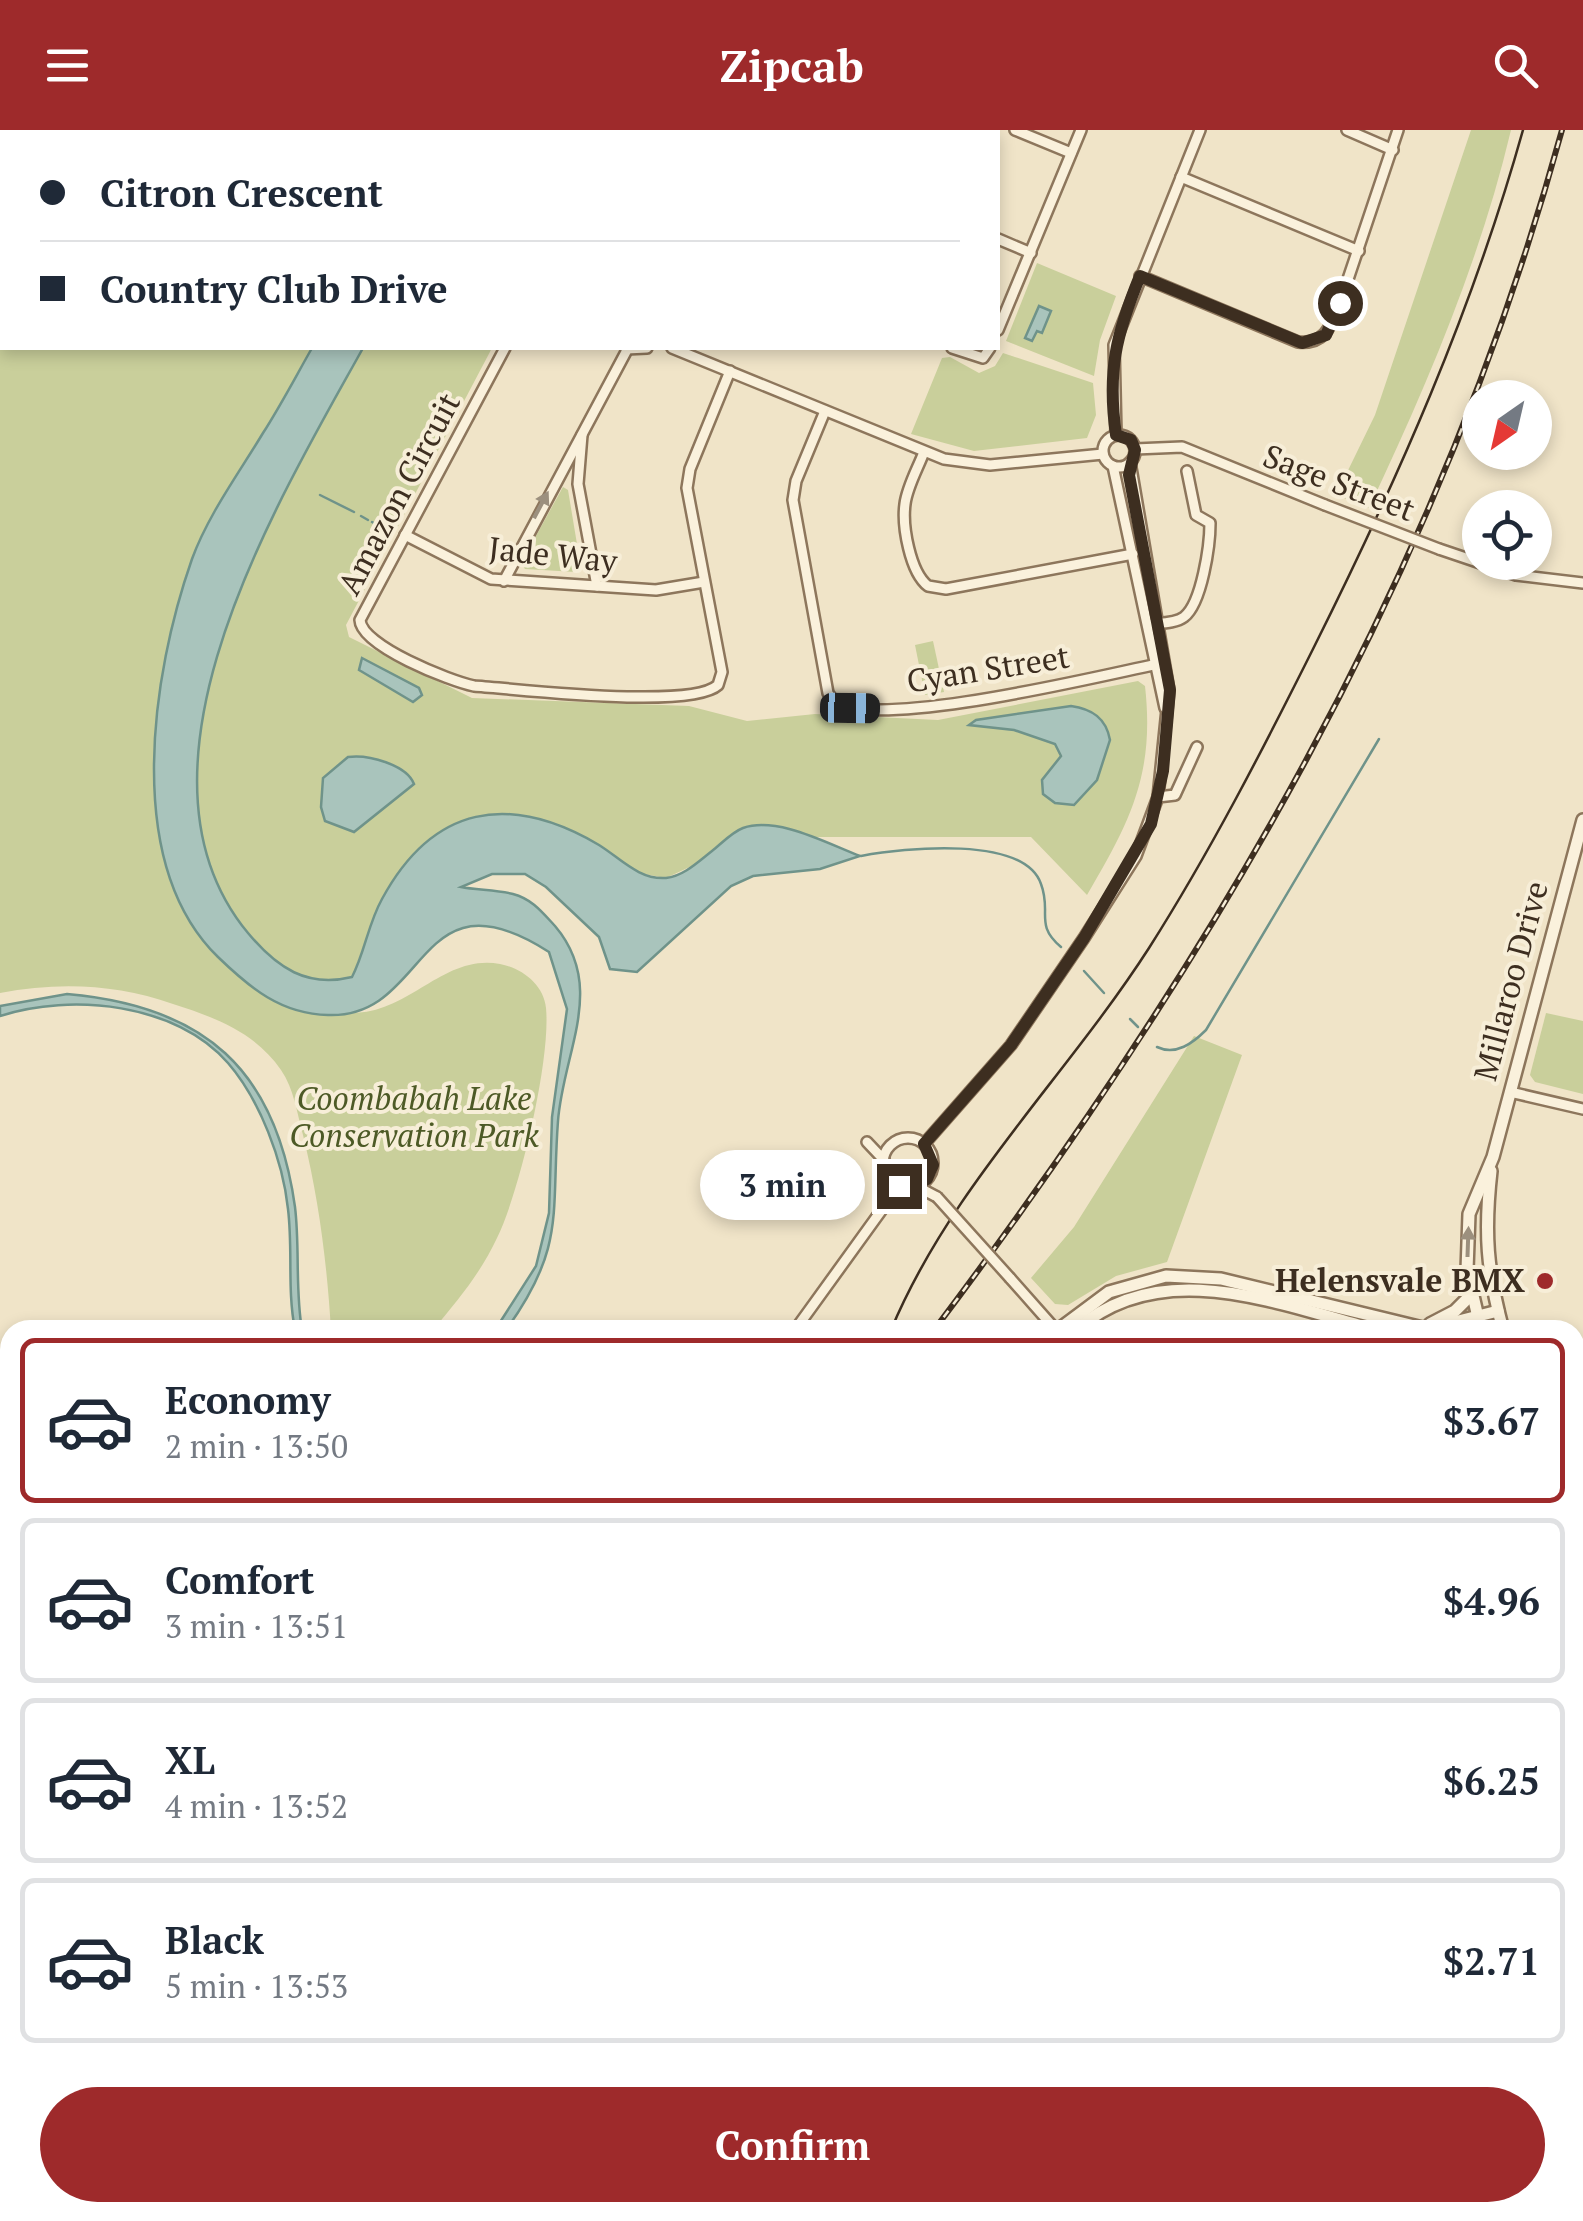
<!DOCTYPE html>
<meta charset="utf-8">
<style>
:root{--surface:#fff;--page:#f6f6f7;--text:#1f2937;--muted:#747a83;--line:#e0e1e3;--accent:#9e2a2b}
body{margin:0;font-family:"PT Serif",serif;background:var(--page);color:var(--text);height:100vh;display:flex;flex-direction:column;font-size:38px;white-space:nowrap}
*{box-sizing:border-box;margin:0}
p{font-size:32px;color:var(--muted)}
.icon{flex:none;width:55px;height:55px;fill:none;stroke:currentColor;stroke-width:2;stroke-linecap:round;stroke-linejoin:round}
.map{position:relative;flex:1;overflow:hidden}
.details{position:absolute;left:0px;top:1190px;width:1585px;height:902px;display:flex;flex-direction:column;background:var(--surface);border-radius:30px 30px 0 0;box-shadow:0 5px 15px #0003}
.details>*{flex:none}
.banner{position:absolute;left:0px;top:0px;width:1000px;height:220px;box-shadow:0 5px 15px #0003;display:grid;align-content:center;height:220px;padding:0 40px;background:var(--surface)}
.needle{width:65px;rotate:214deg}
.controls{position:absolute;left:1462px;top:250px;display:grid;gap:20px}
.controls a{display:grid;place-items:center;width:90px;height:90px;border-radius:50%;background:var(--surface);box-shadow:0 5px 15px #0003;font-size:50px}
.end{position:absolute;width:45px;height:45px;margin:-22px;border:12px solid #3d2e20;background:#fff;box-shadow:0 0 0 5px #fff}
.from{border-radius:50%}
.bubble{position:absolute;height:70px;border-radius:35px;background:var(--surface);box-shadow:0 5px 15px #0003;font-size:32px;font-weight:800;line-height:70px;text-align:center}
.car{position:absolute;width:30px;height:60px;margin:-30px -15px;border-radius:12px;box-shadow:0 0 8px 2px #0007;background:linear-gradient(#222 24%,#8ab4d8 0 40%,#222 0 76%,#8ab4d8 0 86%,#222 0)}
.banner b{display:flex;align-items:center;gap:35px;height:95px;font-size:38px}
.banner b+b{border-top:2px solid var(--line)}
.banner i{width:25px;height:25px;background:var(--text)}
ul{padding:18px 0 0;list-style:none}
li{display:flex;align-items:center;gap:30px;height:165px;margin:0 20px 15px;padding:0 20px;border:5px solid var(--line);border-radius:15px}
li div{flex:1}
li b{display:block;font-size:38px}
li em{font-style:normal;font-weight:800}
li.active{border-color:var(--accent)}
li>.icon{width:90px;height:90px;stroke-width:1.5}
.primary-button{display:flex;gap:20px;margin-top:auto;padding:20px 40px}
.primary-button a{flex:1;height:115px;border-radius:60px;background:var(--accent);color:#fff;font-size:40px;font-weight:800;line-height:115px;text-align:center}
header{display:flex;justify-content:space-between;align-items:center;height:130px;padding:0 40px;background:var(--accent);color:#fff;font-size:45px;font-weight:800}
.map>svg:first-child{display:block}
</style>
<header><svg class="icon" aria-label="menu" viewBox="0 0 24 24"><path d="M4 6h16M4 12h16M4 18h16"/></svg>Zipcab<svg class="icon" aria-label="search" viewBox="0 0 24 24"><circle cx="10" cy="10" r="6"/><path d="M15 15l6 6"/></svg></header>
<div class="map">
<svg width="1583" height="2091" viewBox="0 0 1583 2091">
<rect width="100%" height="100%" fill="#f0e4c8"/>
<g fill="#c9cf9b">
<path d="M0,0H414L2,2V218H312L193,426L162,557L193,765L339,882C406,892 439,823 500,834C522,838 544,855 546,878C551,929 520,1061 497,1108C480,1144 458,1170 433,1200H331C327,1134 319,1070 303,1005C297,983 294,959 281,940C255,902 214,887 173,874C116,854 59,852 0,863Z"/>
<path d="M1471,0H1511C1480,131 1426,257 1369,378L1336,365L1375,285Z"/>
<polygon points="1037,133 1116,166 1100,210 1094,246 1006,211"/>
<path d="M363,218H492L346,495L349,507L472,568L689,576L747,591L815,584L938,590L1138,551L1145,556C1155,644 1130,692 1087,765L1031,707H810L775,697L666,748L638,743L599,715L403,735L380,771L352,847C307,858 277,838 248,803C113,640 279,370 363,218Z"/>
<polygon points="1003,223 1093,253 1096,285 1087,308 974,321 911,304 942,228 950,227 979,243 995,236"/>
<polygon points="563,357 568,360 581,438 576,442 525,439 521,433"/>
<polygon points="933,511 944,562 925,565 915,515"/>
<polygon points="1546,883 1583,891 1583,964 1535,952 1530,945"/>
<polygon points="1194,906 1242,925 1167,1132 1116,1146 1068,1175 1055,1174 1031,1148 1074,1097"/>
<polygon points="0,1243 10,1243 10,1641 0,1661"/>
<polygon points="10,1962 10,2082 110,2083 102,2091 0,2091 0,1970"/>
<polygon points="1514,2083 1568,2083 1566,2091 1523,2091"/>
</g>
<g fill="#a9c4bc" stroke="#6f938a" stroke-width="2.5">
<polygon points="1039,176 1051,181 1042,203 1037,201 1032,211 1025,208"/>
<path d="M312,218H363C279,370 113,640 248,803C277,838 307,858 352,847C365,822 368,794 382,769C433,675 509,662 599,715C620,728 639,750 666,748C684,746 699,731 712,721C721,714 732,702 743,698C778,686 828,714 860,726L820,739L753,746L731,756L637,842L610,839L599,807L546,757L525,744H492L461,757C476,760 497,760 513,764C532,769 542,782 555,796C607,857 563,922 558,991C551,1084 566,1117 506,1200H495L536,1136L549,1083L552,987L567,879L549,822C415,736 430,889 328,885C281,884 250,858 218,827C122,733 152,543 192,429C208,385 239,343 263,303C281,275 296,246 312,218Z"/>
<polygon points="362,528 419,558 422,565 413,572 359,540"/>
<path d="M1071,576C1092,579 1106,588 1110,610L1097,650L1074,675L1055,673L1043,664L1042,650L1061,626L1055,614L1014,600L969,595L976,590Z"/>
<path d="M348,627C368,624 407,635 414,654L354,702L325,691L321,677L323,648Z"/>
<path d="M67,864C204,876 276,939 295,1077C300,1118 295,1159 302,1200H295C287,1159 293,1120 288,1079C283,1031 260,970 228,933C176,873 71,863 0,886V876Z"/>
<polygon points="10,1661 10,1828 0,1836 0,1681"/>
</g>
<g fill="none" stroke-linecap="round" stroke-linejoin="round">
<g stroke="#6f938a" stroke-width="2.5">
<polyline points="320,365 354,382"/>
<polyline points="361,386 368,390"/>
<polyline points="372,392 379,396"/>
<path d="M861,726C904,718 1024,705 1041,754C1052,783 1034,794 1061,817"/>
<polyline points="1084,841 1104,863"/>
<polyline points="1130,889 1138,897"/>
<path d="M1157,917C1176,926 1193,913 1206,900L1379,609"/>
</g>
<defs>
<g id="minor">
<polyline points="735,0 741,2"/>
<polyline points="1015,0 1071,23"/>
<polyline points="1347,0 1393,20"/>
<polyline points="1181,47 1359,121"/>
<polyline points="998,109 1031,123"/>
<path d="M1140,146L1298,212C1326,215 1331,195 1340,173L1398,0"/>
<polyline points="998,200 1081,0"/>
<path d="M505,218L360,490C361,516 450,551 474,556C518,559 691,580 718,555L722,542L687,358L690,339L730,241"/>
<polyline points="672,218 944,329 990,335 1103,324"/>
<polyline points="952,218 983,228 990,218"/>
<polyline points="626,219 647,218"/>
<path d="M825,281L796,351L793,370L828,563L835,573C884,598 1091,548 1153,535"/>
<polyline points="582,305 578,354 597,456"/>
<polyline points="1116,305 1114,215 1200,0"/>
<circle cx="1119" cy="321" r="16"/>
<polyline points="1135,319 1182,317 1325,375"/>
<path d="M924,322C918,338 907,357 905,374C902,396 910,442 928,456L946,459L1133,424"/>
<polyline points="1130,332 1169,560 1158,667"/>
<polyline points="1113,336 1165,578"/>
<polyline points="405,405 491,449 656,460 704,452"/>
<polyline points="1439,419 1516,445 1583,453"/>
<polyline points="504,451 627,220"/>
<path d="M1152,494C1162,493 1176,493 1184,487C1202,473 1210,415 1210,393L1196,385L1187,341"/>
<polyline points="1510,962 1583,979"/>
<circle cx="908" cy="1033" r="25"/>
<polyline points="867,1012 884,1030"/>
<polyline points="924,1014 1011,915 1084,808 1136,726 1158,667 1175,665 1197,617"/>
<polyline points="916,1056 937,1067"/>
<polyline points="1010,1148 1056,1200"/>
<polyline points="795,1200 899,1056"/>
<polyline points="1575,1288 1583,1288"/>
<polyline points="0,1928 10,1926"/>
</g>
<g id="tertiary">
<path d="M1491,1041C1484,1103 1487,1140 1503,1200"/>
<polyline points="1430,1194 1455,1181 1472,1164"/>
<polyline points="1058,1200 1109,1162 1166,1146 1221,1149 1427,1199 1498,1181"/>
<path d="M1076,1200C1162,1124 1280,1175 1377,1200"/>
<polyline points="1481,1200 1467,1140 1469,1084 1493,1027 1583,690"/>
<polyline points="1575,1390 1583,1391"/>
<polyline points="1575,1408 1583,1406"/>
</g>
<g id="secondary">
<polyline points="584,2082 587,2091"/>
<polyline points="601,2082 604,2091"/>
</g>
<g id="trunk">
<polyline points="1575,1959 1583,1962"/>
<polyline points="1575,1977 1583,1980"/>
<polyline points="274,2091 292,2082"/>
<polyline points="329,2091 348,2082"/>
</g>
<g id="motorway">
<polyline points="1575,1910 1583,1910"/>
<polyline points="1492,2082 1501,2091"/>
<polyline points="1582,2091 1583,2075"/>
</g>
</defs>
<use href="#minor" stroke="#8d765c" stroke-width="14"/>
<use href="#tertiary" stroke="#8d765c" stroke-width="16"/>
<use href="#secondary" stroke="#6f573f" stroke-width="18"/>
<use href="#trunk" stroke="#5b4430" stroke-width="20"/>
<use href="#motorway" stroke="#5b4430" stroke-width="22"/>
<use href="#minor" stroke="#faf1dc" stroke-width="9"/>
<use href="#tertiary" stroke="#faf1dc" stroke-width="11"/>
<use href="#secondary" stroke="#faf1dc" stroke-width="12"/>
<use href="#trunk" stroke="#eabe7c" stroke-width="15"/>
<use href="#motorway" stroke="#e0a458" stroke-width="18"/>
<path stroke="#3d2e20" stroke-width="2.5" d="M891,1200C950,1058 1066,947 1149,818C1210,722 1262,621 1313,519C1397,351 1472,182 1523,0"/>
<defs>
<g id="rail">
<path d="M934,1200C1212,831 1439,449 1562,0"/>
<polyline points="134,2091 142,2082"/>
</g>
</defs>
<use href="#rail" stroke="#3d2e20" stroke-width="6"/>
<use href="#rail" stroke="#f7eed8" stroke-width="2.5" stroke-dasharray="8" stroke-linecap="butt"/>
<defs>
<g id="minor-bridge">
<polyline points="1325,375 1439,419"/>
<polyline points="937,1067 1010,1148"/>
</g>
</defs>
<use href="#minor-bridge" stroke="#8d765c" stroke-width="14" stroke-linecap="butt"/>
<use href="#minor-bridge" stroke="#faf1dc" stroke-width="9"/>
</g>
<defs><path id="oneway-solid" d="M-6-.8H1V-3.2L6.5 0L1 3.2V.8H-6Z" transform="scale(2.5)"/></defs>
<g fill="#9c907e">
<use href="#oneway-solid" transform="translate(541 375) rotate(-62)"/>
<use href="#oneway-solid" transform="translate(1468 1112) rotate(-88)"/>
</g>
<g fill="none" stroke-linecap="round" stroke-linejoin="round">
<path stroke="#3d2e20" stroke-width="12" d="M899,1056L910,1058L927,1049L933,1035L924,1014L1011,915L1084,808L1151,694L1163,641L1170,560L1129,345L1135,320L1131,310L1116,305C1107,242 1116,204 1140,146L1302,213L1326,205L1340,173"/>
</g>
<circle fill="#9e2a2b" stroke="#f7eed8" stroke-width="4" cx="1545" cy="1151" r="10"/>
<g text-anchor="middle" stroke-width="8" stroke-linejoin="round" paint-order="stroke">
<g font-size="32" fill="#3d2e20" stroke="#f7eed8">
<text transform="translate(1339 353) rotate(21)" y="11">Sage Street</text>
<text transform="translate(399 364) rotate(-62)" y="11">Amazon Circuit</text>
<text transform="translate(553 425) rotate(6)" y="11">Jade Way</text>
<text transform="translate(988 539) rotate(-9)" y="11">Cyan Street</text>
<text transform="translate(1511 851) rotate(-75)" y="11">Millaroo Drive</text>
</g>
<g font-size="32" font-style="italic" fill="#4d5a26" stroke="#f7eed8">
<text x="414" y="980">Coombabah Lake<tspan x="414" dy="37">Conservation Park</tspan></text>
</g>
<g font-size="32" font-weight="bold" fill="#3d2e20" stroke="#f7eed8" text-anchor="end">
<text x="1525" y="1162">Helensvale BMX</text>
</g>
</g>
</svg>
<div class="controls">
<a><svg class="needle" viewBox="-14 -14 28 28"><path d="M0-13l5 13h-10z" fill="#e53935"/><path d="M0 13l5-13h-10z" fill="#747a83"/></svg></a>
<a><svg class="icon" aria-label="locate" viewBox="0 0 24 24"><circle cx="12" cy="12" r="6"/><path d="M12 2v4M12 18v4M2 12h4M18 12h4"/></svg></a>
</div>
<i class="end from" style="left:1340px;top:173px"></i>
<i class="end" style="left:899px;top:1056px"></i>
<div class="bubble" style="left:700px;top:1020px;width:165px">3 min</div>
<i class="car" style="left:850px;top:578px;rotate:91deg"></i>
<div class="banner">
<b><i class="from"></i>Citron Crescent</b>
<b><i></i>Country Club Drive</b>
</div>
<section class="details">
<ul>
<li class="active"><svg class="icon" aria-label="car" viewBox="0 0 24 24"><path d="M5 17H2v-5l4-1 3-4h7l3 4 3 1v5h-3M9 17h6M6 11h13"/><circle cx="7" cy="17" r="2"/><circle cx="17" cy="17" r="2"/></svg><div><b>Economy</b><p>2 min · 13:50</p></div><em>$3.67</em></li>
<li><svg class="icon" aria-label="car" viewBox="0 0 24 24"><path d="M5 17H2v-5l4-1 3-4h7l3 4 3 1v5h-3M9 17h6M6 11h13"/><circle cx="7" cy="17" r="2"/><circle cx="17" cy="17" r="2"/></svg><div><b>Comfort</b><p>3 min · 13:51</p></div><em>$4.96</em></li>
<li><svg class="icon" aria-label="car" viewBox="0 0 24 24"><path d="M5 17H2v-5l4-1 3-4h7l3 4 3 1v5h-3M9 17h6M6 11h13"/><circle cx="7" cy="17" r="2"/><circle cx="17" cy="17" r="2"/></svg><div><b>XL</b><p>4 min · 13:52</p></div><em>$6.25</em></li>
<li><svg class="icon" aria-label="car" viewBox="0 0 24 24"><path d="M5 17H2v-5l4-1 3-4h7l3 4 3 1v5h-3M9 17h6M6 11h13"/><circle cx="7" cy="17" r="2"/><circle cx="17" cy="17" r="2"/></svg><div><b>Black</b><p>5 min · 13:53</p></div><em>$2.71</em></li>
</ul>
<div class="primary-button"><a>Confirm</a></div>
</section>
</div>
